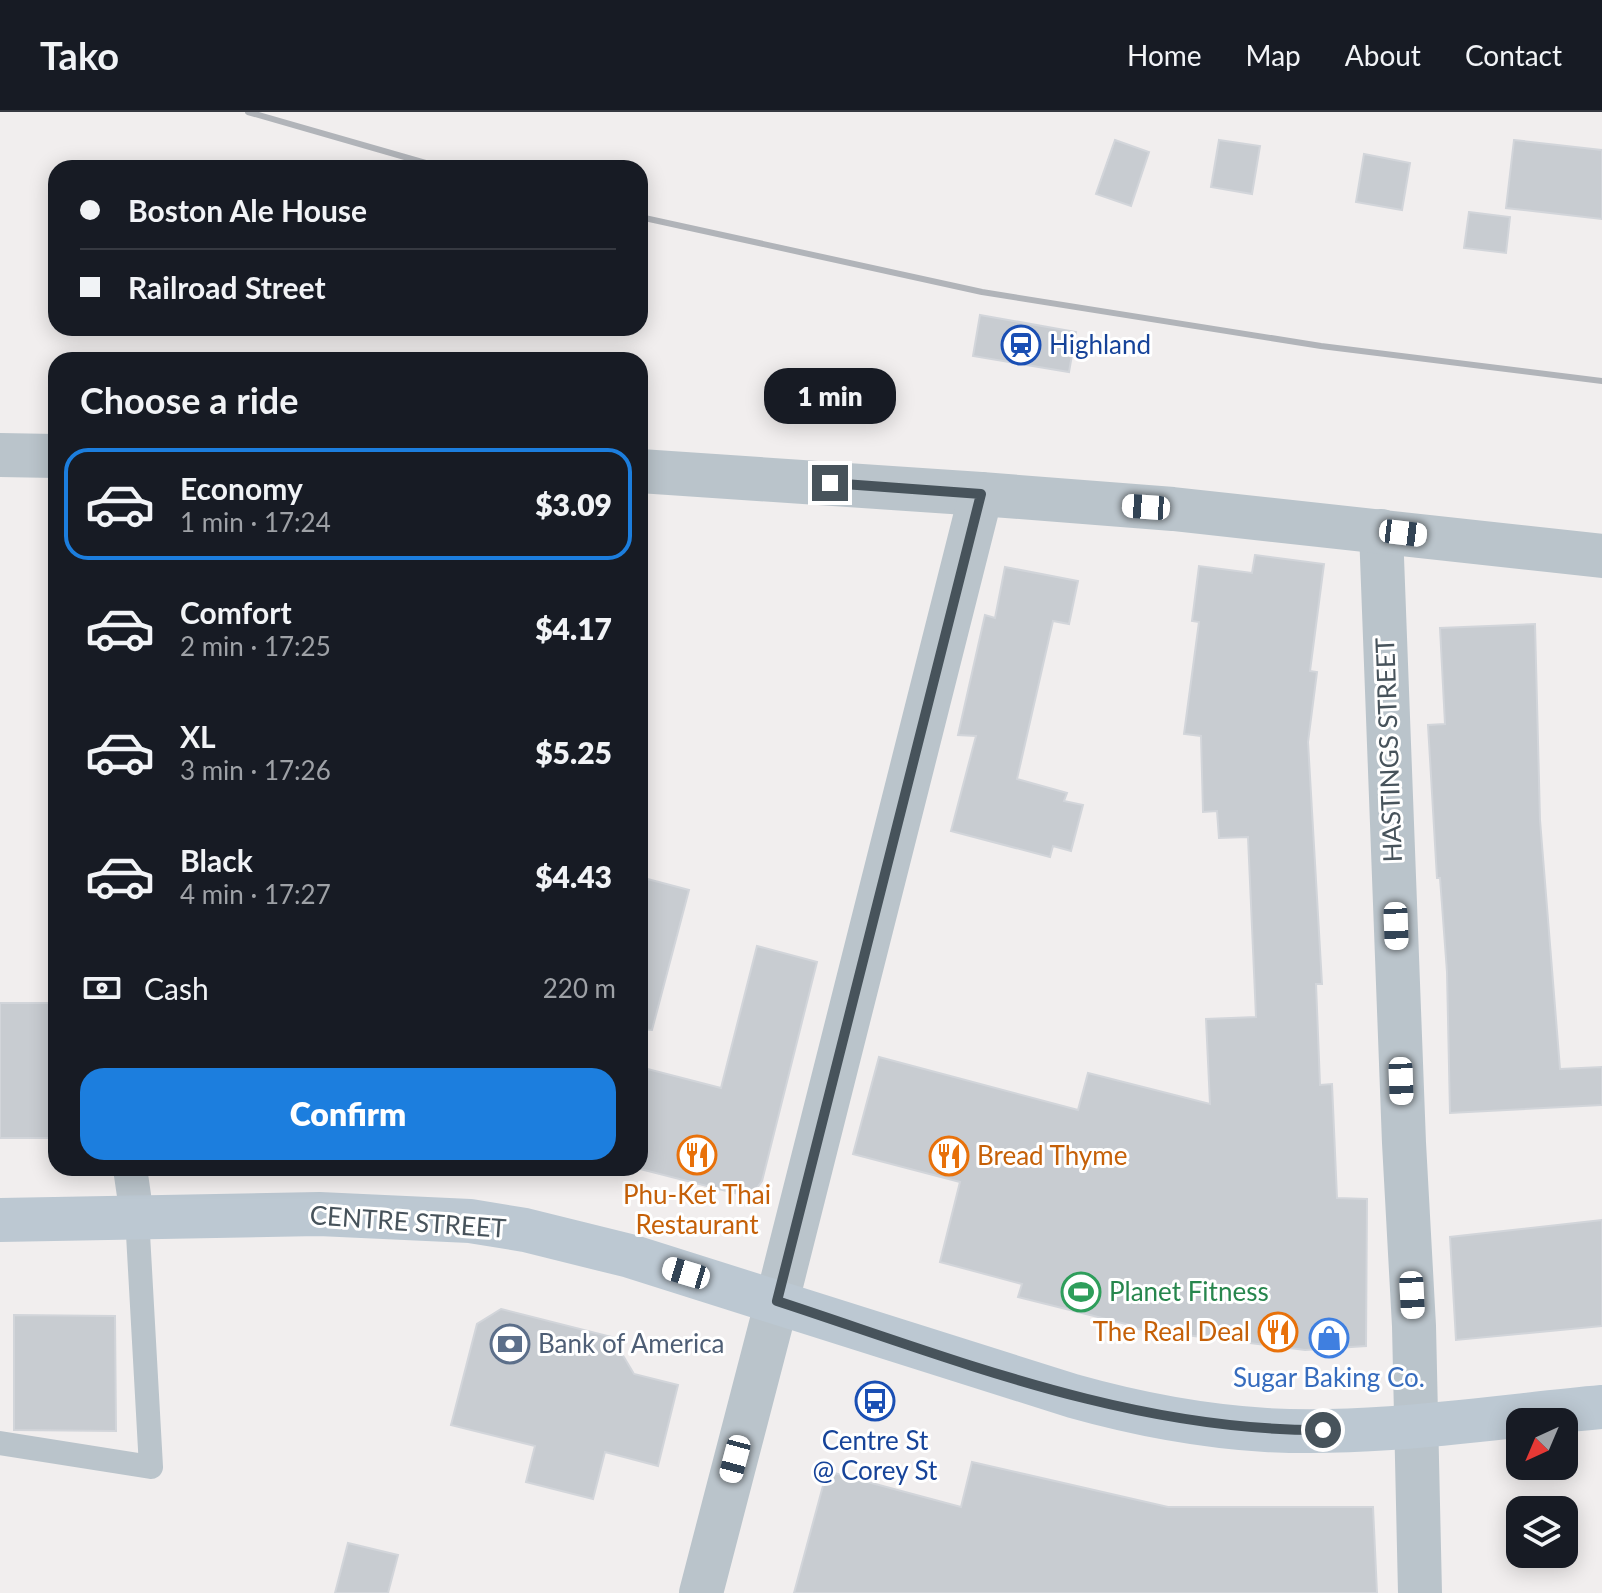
<!DOCTYPE html>
<meta charset="utf-8">
<style>
:root{--surface:#171b24;--page:#242831;--text:#f1f3f6;--muted:#9ea1a6;--line:#363941;--accent:#1c7ede}
body{margin:0;font-family:Lato,sans-serif;background:var(--page);color:var(--text);height:100vh;display:flex;flex-direction:column;font-size:30px;white-space:nowrap}
*{box-sizing:border-box;margin:0}
p{font-size:26px;color:var(--muted)}
.icon{flex:none;width:44px;height:44px;fill:none;stroke:currentColor;stroke-width:2;stroke-linecap:round;stroke-linejoin:round}
.map{position:relative;flex:1;overflow:hidden}
.details{position:absolute;left:48px;top:240px;width:600px;height:824px;display:flex;flex-direction:column;background:var(--surface);border-radius:24px;box-shadow:0 4px 20px #0003}
.details>*{flex:none}
.guide{position:absolute;left:48px;top:48px;width:600px;height:176px;border-radius:24px;box-shadow:0 4px 20px #0003;display:grid;align-content:center;height:176px;padding:0 32px;background:var(--surface)}
.needle{width:52px;rotate:224deg}
.tools{position:absolute;left:1506px;top:1296px;display:grid;gap:16px}
.tools a{display:grid;place-items:center;width:72px;height:72px;border-radius:16px;background:var(--surface);box-shadow:0 4px 20px #0003;font-size:40px}
.end{position:absolute;width:36px;height:36px;margin:-18px;border:10px solid #47535b;background:#fff;box-shadow:0 0 0 4px #fff}
.from{border-radius:50%}
.bubble{position:absolute;height:56px;border-radius:24px;background:var(--surface);box-shadow:0 4px 20px #0003;font-size:26px;font-weight:800;line-height:56px;text-align:center}
.car{position:absolute;width:24px;height:48px;margin:-24px -12px;border-radius:10px;box-shadow:0 0 6px 2px #0007;background:linear-gradient(#fff 24%,#345 0 40%,#fff 0 76%,#345 0 86%,#fff 0)}
.guide b{display:flex;align-items:center;gap:28px;height:76px;font-size:30px}
.guide b+b{border-top:2px solid var(--line)}
.guide i{width:20px;height:20px;background:var(--text)}
ul{padding:0;list-style:none}
li{display:flex;align-items:center;gap:24px;height:112px;margin:0 16px 12px;padding:0 16px;border:4px solid transparent;border-radius:24px}
li div{flex:1}
li b{display:block;font-size:30px}
li em{font-style:normal;font-weight:800}
li.active{border-color:var(--accent)}
li>.icon{width:72px;height:72px;stroke-width:1.5}
h2{padding:0 32px;font-size:36px;line-height:96px}
.pay{display:flex;align-items:center;gap:20px;height:88px;padding:0 32px;font-size:30px}
.pay p{margin-inline-start:auto}
.action{display:flex;gap:16px;margin-top:auto;padding:16px 32px}
.action a{flex:1;height:92px;border-radius:24px;background:var(--accent);color:#fff;font-size:32px;font-weight:800;line-height:92px;text-align:center}
header{display:flex;align-items:center;gap:48px;box-sizing:border-box;height:112px;padding:0 40px;background:var(--surface);border-bottom:2px solid var(--line)}
header strong{font-size:38px}
nav{display:flex;gap:44px;margin-inline-start:auto;font-size:28px}
.map>svg:first-child{display:block}
</style>
<header>
<strong>Tako</strong>
<nav><a>Home</a><a>Map</a><a>About</a><a>Contact</a></nav>
</header>
<div class="map">
<svg width="1602" height="1481" viewBox="0 0 1602 1481">
<rect width="100%" height="100%" fill="#f1eeee"/>
<g fill="#c8ccd1" stroke="#d2d5da" stroke-width="2">
<polygon points="1115,28 1149,40 1131,94 1096,82"/>
<polygon points="1219,28 1260,34 1252,82 1211,75"/>
<polygon points="1514,28 1602,38 1602,107 1506,96"/>
<polygon points="1364,42 1410,51 1402,98 1356,90"/>
<polygon points="1469,100 1510,105 1506,141 1464,136"/>
<polygon points="980,203 1076,220 1069,260 973,244"/>
<polygon points="1255,443 1324,452 1310,559 1317,560 1308,630 1322,872 1316,872 1320,973 1332,972 1337,1086 1367,1087 1366,1234 1305,1238 1130,1216 1130,1213 1018,1185 1022,1172 940,1150 960,1070 853,1042 879,945 1078,998 1088,961 1210,992 1206,907 1256,905 1248,725 1219,726 1217,699 1203,700 1201,624 1184,622 1199,510 1192,509 1199,454 1252,461"/>
<polygon points="1005,455 1078,469 1069,512 1053,509 1017,667 1067,681 1064,689 1083,693 1071,739 1053,734 1050,745 951,719 976,624 958,623 985,503 995,506"/>
<polygon points="1535,512 1540,708 1560,957 1602,955 1602,993 1450,1001 1447,860 1440,766 1437,766 1428,613 1445,612 1440,516"/>
<polygon points="640,765 689,778 652,918 640,917"/>
<polygon points="757,834 817,850 762,1069 757,1076 742,1083 640,1057 640,955 721,976"/>
<rect x="0" y="891" width="56" height="135"/>
<polygon points="1602,1108 1602,1214 1456,1228 1450,1125"/>
<polygon points="501,1197 612,1225 634,1262 678,1273 658,1354 605,1340 593,1387 526,1370 535,1334 451,1313 477,1212"/>
<polygon points="14,1203 115,1204 116,1319 14,1318"/>
<polygon points="972,1350 1168,1395 1373,1395 1377,1481 794,1481 827,1359 961,1395"/>
<polygon points="348,1431 398,1443 388,1481 335,1481"/>
</g>
<g fill="none" stroke-linecap="round" stroke-linejoin="round">
<polyline stroke="#bac4cb" stroke-width="24" points="0,1331 151,1355 137,1104"/>
<polyline stroke="#bac4cb" stroke-width="34" points="130,1056 137,1104"/>
<g stroke="#bac4cb" stroke-width="44">
<polyline points="0,343 56,344"/>
<polyline points="640,359 981,382"/>
<polyline points="1381,419 1404,1031 1414,1214 1420,1481"/>
<polyline points="777,1189 981,382 1173,397 1602,444"/>
</g>
<polyline stroke="#bac4cb" stroke-width="44" points="701,1481 777,1189"/>
<path stroke="#bcc8d2" stroke-width="44" d="M0,1108L319,1102L470,1109L525,1118L630,1144L1073,1284C1137,1302 1200,1314 1266,1318C1377,1324 1491,1305 1602,1295"/>
<g stroke="#b1b4b9" stroke-width="6">
<polyline points="248,0 443,56"/>
<polyline points="640,105 982,180 1321,234 1602,269"/>
</g>
</g>
<g fill="none" stroke-linecap="round" stroke-linejoin="round">
<path stroke="#47535b" stroke-width="10" d="M830,371L981,382L777,1189C957,1248 1132,1319 1323,1318"/>
</g>
<defs>
<symbol id="station-ring" viewBox="-11 -11 22 22"><circle r="9.5" fill="#fff" stroke="#1a4fb4" stroke-width="1.5"/><path d="M-3-6H3Q5-6 5-4V2Q5 4 3 4L4.5 6H3L1.5 4h-3L-3 6H-4.5L-3 4Q-5 4-5 2V-4Q-5-6-3-6ZM-3.5-4v3h7v-3ZM-3.5 1v1.5H-2V1ZM2 1v1.5H3.5V1Z" fill="#1a4fb4"/></symbol>
<symbol id="restaurant-ring" viewBox="-11 -11 22 22"><circle r="9.5" fill="#fff" stroke="#e8710a" stroke-width="1.5"/><path d="M-5-6h1v4h1v-4h1v4h1v-4h1v5L-1.5 .5V6h-2V.5L-5-1ZM5-6V6H3V1.5H1.5Q1.5-4 5-6Z" fill="#e8710a"/></symbol>
<symbol id="stadium-ring" viewBox="-11 -11 22 22"><circle r="9.5" fill="#fff" stroke="#2e9e5b" stroke-width="1.5"/><path d="M0-5a6.5 5 0 1 0 0 10a6.5 5 0 1 0 0-10ZM-3.5-1.8h7v3.6h-7Z" fill="#2e9e5b"/></symbol>
<symbol id="shop-ring" viewBox="-11 -11 22 22"><circle r="9.5" fill="#fff" stroke="#3f7fe0" stroke-width="1.5"/><path d="M-5-2.5h2.3a2.7 3.5 0 0 1 5.4 0H5L5.5 6h-11ZM-1.5-2.5h3a1.5 2.3 0 0 0-3 0Z" fill="#3f7fe0"/></symbol>
<symbol id="bank-ring" viewBox="-11 -11 22 22"><circle r="9.5" fill="#fff" stroke="#5c6f8a" stroke-width="1.5"/><path d="M-6-4H6V4H-6ZM0-2.3a2.3 2.3 0 1 0 0 4.6a2.3 2.3 0 1 0 0-4.6Z" fill="#5c6f8a"/></symbol>
<symbol id="bus-ring" viewBox="-11 -11 22 22"><circle r="9.5" fill="#fff" stroke="#1a4fb4" stroke-width="1.5"/><path d="M-5-6H5V4H4V6H2V4H-2V6H-4V4H-5ZM-3.5-4V0h7V-4ZM-3.5 1.2v1.5H-2V1.2ZM2 1.2v1.5H3.5V1.2Z" fill="#1a4fb4"/></symbol>
</defs>
<g fill-rule="evenodd">
<use href="#station-ring" x="999" y="211" width="44" height="44"/>
<use href="#restaurant-ring" x="675" y="1021" width="44" height="44"/>
<use href="#restaurant-ring" x="927" y="1022" width="44" height="44"/>
<use href="#stadium-ring" x="1059" y="1158" width="44" height="44"/>
<use href="#restaurant-ring" x="1256" y="1198" width="44" height="44"/>
<use href="#shop-ring" x="1307" y="1204" width="44" height="44"/>
<use href="#bank-ring" x="488" y="1210" width="44" height="44"/>
<use href="#bus-ring" x="853" y="1267" width="44" height="44"/>
</g>
<g text-anchor="middle" stroke-width="6" stroke-linejoin="round" paint-order="stroke">
<g font-size="26" fill="#164399" stroke="#fff" text-anchor="start">
<text x="1049" y="242">Highland</text>
<text x="875" y="1338" text-anchor="middle">Centre St<tspan x="875" dy="30">@ Corey St</tspan></text>
</g>
<g font-size="26" fill="#47535b" stroke="#fff">
<text transform="translate(1389 638) rotate(-92)" y="9">HASTINGS STREET</text>
<text transform="translate(408 1110) rotate(4)" y="9">CENTRE STREET</text>
</g>
<g font-size="26" fill="#c56008" stroke="#fff" text-anchor="start">
<text x="977" y="1053">Bread Thyme</text>
<text x="697" y="1092" text-anchor="middle">Phu-Ket Thai<tspan x="697" dy="30">Restaurant</tspan></text>
<text x="1250" y="1229" text-anchor="end">The Real Deal</text>
</g>
<g font-size="26" fill="#27864d" stroke="#fff" text-anchor="start">
<text x="1109" y="1189">Planet Fitness</text>
</g>
<g font-size="26" fill="#4e5e75" stroke="#fff" text-anchor="start">
<text x="538" y="1241">Bank of America</text>
</g>
<g font-size="26" fill="#366cbe" stroke="#fff">
<text x="1329" y="1275">Sugar Baking Co.</text>
</g>
</g>
</svg>
<div class="tools">
<a><svg class="needle" viewBox="-14 -14 28 28"><path d="M0-13l5 13h-10z" fill="#e53935"/><path d="M0 13l5-13h-10z" fill="#9ea1a6"/></svg></a>
<a><svg class="icon" aria-label="layers" viewBox="0 0 24 24"><path d="M12 4l9 5-9 5-9-5zM3 14l9 5 9-5"/></svg></a>
</div>
<i class="end from" style="left:1323px;top:1318px"></i>
<i class="end" style="left:830px;top:371px"></i>
<div class="bubble" style="left:764px;top:256px;width:132px">1 min</div>
<i class="car" style="left:1146px;top:395px;rotate:274deg"></i>
<i class="car" style="left:1403px;top:421px;rotate:97deg"></i>
<i class="car" style="left:1396px;top:814px;rotate:178deg"></i>
<i class="car" style="left:1401px;top:969px;rotate:178deg"></i>
<i class="car" style="left:686px;top:1161px;rotate:287deg"></i>
<i class="car" style="left:1412px;top:1183px;rotate:177deg"></i>
<i class="car" style="left:735px;top:1347px;rotate:195deg"></i>
<div class="guide">
<b><i class="from"></i>Boston Ale House</b>
<b><i></i>Railroad Street</b>
</div>
<section class="details">
<h2>Choose a ride</h2>
<ul>
<li class="active"><svg class="icon" aria-label="car" viewBox="0 0 24 24"><path d="M5 17H2v-5l4-1 3-4h7l3 4 3 1v5h-3M9 17h6M6 11h13"/><circle cx="7" cy="17" r="2"/><circle cx="17" cy="17" r="2"/></svg><div><b>Economy</b><p>1 min · 17:24</p></div><em>$3.09</em></li>
<li><svg class="icon" aria-label="car" viewBox="0 0 24 24"><path d="M5 17H2v-5l4-1 3-4h7l3 4 3 1v5h-3M9 17h6M6 11h13"/><circle cx="7" cy="17" r="2"/><circle cx="17" cy="17" r="2"/></svg><div><b>Comfort</b><p>2 min · 17:25</p></div><em>$4.17</em></li>
<li><svg class="icon" aria-label="car" viewBox="0 0 24 24"><path d="M5 17H2v-5l4-1 3-4h7l3 4 3 1v5h-3M9 17h6M6 11h13"/><circle cx="7" cy="17" r="2"/><circle cx="17" cy="17" r="2"/></svg><div><b>XL</b><p>3 min · 17:26</p></div><em>$5.25</em></li>
<li><svg class="icon" aria-label="car" viewBox="0 0 24 24"><path d="M5 17H2v-5l4-1 3-4h7l3 4 3 1v5h-3M9 17h6M6 11h13"/><circle cx="7" cy="17" r="2"/><circle cx="17" cy="17" r="2"/></svg><div><b>Black</b><p>4 min · 17:27</p></div><em>$4.43</em></li>
</ul>
<div class="pay"><svg class="icon" aria-label="cash" viewBox="0 0 24 24"><path d="M3 7h18v10H3z"/><circle cx="12" cy="12" r="2"/></svg>Cash<p>220 m</p></div>
<div class="action"><a>Confirm</a></div>
</section>
</div>
